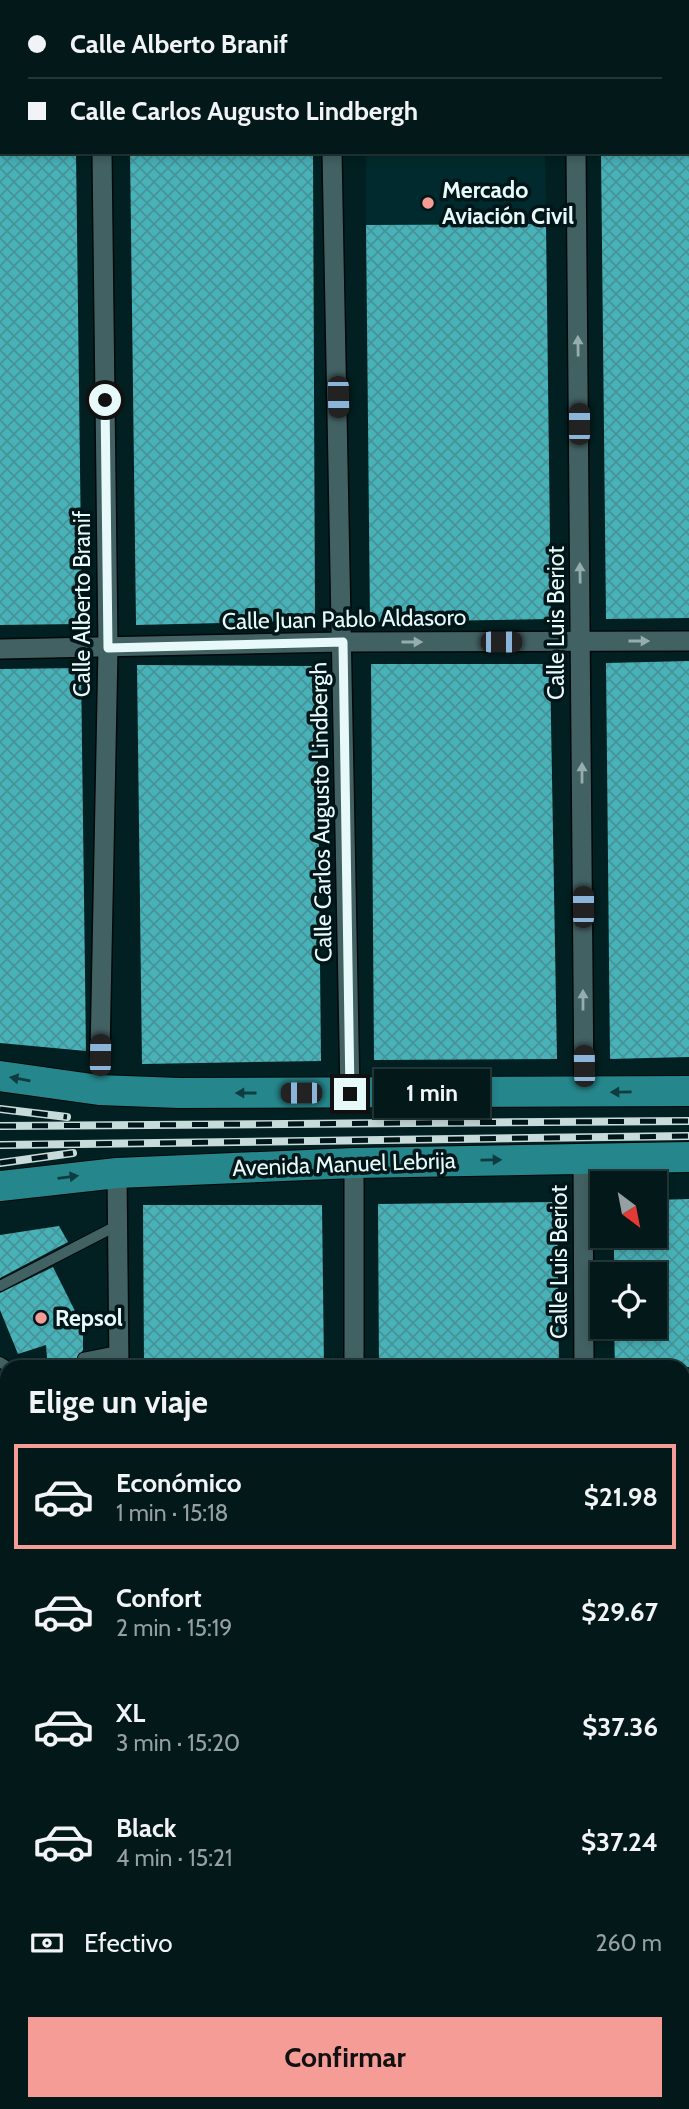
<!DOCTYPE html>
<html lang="es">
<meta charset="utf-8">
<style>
:root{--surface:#021819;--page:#0c2122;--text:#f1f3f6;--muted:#96a0a2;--line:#233738;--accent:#f59c96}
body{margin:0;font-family:Cabin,sans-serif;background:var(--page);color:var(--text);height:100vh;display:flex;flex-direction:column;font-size:26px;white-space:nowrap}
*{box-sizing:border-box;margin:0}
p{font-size:23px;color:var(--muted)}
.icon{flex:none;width:38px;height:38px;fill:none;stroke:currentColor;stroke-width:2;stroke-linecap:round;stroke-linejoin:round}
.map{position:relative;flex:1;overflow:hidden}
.sheet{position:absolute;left:0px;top:1360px;width:690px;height:751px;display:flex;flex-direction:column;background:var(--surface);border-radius:21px 21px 0 0;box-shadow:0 4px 10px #0003,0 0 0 2px var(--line)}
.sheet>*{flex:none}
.hud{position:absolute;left:0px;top:0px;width:690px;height:154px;box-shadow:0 4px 10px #0003,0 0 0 2px var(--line);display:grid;align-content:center;height:154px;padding:0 28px;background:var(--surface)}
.needle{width:46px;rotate:148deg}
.tools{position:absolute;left:590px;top:1171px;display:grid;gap:14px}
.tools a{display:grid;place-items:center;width:77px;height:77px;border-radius:0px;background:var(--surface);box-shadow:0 4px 10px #0003,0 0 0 2px var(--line);font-size:35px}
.end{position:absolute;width:32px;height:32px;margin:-16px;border:9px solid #e8f9f9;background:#111;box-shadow:0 0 0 4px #111}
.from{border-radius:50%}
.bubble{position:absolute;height:49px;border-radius:0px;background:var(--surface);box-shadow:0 4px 10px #0003,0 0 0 2px var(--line);font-size:23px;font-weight:800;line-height:49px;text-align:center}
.car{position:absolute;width:21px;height:42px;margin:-21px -10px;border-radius:9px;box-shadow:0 0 5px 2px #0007;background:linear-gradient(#222 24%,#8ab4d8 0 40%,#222 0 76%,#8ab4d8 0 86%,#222 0)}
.hud b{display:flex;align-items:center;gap:24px;height:66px;font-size:26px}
.hud b+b{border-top:2px solid var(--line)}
.hud i{width:18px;height:18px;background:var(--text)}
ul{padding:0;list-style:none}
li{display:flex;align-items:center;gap:21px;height:105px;margin:0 14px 10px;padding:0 14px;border:4px solid transparent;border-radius:0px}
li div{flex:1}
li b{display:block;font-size:26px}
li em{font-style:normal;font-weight:800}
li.current{border-color:var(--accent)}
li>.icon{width:63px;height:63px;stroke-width:1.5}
h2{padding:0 28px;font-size:32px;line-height:84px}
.pay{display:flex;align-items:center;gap:18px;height:77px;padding:0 28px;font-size:26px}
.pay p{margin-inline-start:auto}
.cta{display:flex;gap:14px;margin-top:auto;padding:14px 28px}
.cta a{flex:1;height:80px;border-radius:0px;background:var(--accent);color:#111;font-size:28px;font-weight:800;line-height:80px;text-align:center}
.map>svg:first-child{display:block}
</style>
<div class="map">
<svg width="689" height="2109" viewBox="0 0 689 2109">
<defs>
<pattern id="building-cross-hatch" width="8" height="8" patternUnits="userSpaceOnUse" patternTransform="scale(1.75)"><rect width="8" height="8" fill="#47b2b8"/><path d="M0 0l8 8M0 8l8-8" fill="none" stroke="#479397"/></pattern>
</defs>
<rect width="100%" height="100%" fill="#022021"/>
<g fill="#002a2d">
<polygon points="366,152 545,152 546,224 366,225"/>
<polygon points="682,1635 689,1635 689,2109 277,2109 275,2104 682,2104"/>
</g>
<g fill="url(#building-cross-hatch)">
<polygon points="0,152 76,152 82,624 0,625"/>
<polygon points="130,152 313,152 315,621 136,625"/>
<polygon points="601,152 689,152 689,618 606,619"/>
<polygon points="546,224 551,619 370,622 366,225"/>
<polygon points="689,661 689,1057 610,1059 606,663"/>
<polygon points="371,664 550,664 557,1059 374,1060"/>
<polygon points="137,665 317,666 321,1061 142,1064"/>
<polygon points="81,668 86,1051 0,1043 0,669"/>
<polygon points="689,1199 689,1367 615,1367 614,1326 654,1326 654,1274 614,1274 614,1236 654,1236 654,1200"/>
<polygon points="557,1202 559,1367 379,1367 378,1204"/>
<polygon points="143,1205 322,1205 324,1367 144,1367"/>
<polygon points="59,1226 68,1242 0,1278 0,1235"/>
<polygon points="53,1267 83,1327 83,1350 76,1359 83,1367 54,1367 53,1361 47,1358 46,1345 18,1354 0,1310 0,1293"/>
</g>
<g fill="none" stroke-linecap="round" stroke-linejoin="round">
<defs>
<g id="lane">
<polyline points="0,1286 118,1225"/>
<polyline points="83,1358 118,1351"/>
<polyline points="0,1362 8,1367"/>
<polyline points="35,1367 47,1365"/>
<polyline points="0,1806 7,1802"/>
<polyline points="0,1859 7,1873"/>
<polyline points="0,1914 7,1913"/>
<polyline points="0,1955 7,1952"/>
<polyline points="0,2003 7,2000"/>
<polyline points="0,2047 7,2044"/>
<polyline points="8,2104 19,2109"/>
<polyline points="505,2104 508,2109"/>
<polyline points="110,2109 112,2104"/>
</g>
<g id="street">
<polyline points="103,0 103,2"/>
<polyline points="575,0 575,2"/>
<polyline points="332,2 332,0"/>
<polyline points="688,49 689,49"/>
<polyline points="0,57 2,57"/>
<polyline points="332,152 350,1094"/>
<polyline points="576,152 584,1093"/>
<polyline points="0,649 343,642 689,641"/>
<polyline points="100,1055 108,648 102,152"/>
<polyline points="583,1157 584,1367"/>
<polyline points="354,1163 354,1367"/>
<polyline points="117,1173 119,1367"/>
</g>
<g id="secondary">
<polyline points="682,1565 689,1565"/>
<polyline points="682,1611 689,1611"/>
<polyline points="188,2104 189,2109"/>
<polyline points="218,2109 221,2104"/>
</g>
<g id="primary">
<polyline points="0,1076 99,1090 179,1093 689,1091"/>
<polyline points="0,1186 117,1173 354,1163 689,1157"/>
</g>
</defs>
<use href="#lane" stroke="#00080a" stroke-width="12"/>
<use href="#street" stroke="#00080a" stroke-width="22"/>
<use href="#secondary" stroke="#00080a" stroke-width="29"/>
<use href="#primary" stroke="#00080a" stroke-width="32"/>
<use href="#lane" stroke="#426163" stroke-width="10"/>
<use href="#street" stroke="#426163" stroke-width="19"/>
<use href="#secondary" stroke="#337477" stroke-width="26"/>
<use href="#primary" stroke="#25868b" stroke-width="30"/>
<defs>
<g id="rail">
<polyline points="0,1109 67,1117"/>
<polyline points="0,1126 689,1121"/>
<polyline points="0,1145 689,1136"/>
<polyline points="0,1163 73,1153"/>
</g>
</defs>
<use href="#rail" stroke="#c8dbdb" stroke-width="8"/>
<use href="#rail" stroke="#001618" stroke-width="5" stroke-dasharray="16" stroke-linecap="butt"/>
</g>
<defs><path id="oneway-solid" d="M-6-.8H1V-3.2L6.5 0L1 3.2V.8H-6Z" transform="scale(1.75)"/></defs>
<g fill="#95adae">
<use href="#oneway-solid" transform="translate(578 346) rotate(-91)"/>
<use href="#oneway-solid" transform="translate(580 573) rotate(-91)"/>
<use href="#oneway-solid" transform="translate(639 641)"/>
<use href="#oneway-solid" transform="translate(412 642)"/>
<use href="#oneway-solid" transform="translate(582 773) rotate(-90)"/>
<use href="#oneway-solid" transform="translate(583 1000) rotate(-90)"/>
</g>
<g fill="#0d3d40">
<use href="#oneway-solid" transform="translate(20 1079) rotate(-170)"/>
<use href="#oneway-solid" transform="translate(621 1092) rotate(179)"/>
<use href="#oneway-solid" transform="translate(246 1093) rotate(-180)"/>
<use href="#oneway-solid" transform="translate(491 1160) rotate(-1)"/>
<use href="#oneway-solid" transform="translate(68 1177) rotate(-7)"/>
</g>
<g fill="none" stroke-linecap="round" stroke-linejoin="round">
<polyline stroke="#e8f9f9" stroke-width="9" points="105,400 108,648 343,642 350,1094"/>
</g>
<g fill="#f59c96" stroke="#001618" stroke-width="2.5">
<circle cx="428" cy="203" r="7"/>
<circle cx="41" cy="1318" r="7"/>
</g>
<g text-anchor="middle" stroke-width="7" stroke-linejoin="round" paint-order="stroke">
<g font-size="23" font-weight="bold" fill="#e8f9f9" stroke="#001618" text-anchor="start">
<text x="442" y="198">Mercado<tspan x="442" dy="26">Aviación Civil</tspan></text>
<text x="55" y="1326">Repsol</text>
</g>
<g font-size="23" fill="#e8f9f9" stroke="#001618">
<text transform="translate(82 604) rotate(-90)" y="8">Calle Alberto Branif</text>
<text transform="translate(344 619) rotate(-1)" y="8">Calle Juan Pablo Aldasoro</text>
<text transform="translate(556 623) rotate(-90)" y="8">Calle Luis Beriot</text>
<text transform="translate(321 812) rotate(-91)" y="8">Calle Carlos Augusto Lindbergh</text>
<text transform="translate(344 1164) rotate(-2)" y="8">Avenida Manuel Lebrija</text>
<text transform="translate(559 1262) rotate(-90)" y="8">Calle Luis Beriot</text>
</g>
</g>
</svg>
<div class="tools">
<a><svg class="needle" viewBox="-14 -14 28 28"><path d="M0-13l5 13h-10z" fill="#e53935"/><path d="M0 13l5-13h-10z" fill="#96a0a2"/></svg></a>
<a><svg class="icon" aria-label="locate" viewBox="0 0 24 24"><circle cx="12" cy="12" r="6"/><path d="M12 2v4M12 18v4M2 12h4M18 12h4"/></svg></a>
</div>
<i class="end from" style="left:105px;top:400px"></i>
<i class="end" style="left:350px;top:1094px"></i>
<div class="bubble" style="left:374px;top:1069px;width:116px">1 min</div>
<i class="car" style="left:338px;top:397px;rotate:179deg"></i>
<i class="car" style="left:579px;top:424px;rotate:0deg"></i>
<i class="car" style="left:501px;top:642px;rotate:90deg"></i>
<i class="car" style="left:583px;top:907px;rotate:0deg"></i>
<i class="car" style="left:100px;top:1055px;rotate:1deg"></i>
<i class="car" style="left:584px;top:1066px;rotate:359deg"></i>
<i class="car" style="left:301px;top:1093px;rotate:270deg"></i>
<div class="hud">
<b><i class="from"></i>Calle Alberto Branif</b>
<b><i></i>Calle Carlos Augusto Lindbergh</b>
</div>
<section class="sheet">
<h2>Elige un viaje</h2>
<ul>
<li class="current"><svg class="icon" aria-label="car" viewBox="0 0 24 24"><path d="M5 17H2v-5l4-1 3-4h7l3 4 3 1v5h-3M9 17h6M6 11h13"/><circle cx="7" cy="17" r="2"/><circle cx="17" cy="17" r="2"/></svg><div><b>Económico</b><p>1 min · 15:18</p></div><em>$21.98</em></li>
<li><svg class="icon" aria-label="car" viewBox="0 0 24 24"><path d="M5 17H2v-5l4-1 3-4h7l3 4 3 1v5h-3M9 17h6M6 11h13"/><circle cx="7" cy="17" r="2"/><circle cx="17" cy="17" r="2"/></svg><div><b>Confort</b><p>2 min · 15:19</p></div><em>$29.67</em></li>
<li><svg class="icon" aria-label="car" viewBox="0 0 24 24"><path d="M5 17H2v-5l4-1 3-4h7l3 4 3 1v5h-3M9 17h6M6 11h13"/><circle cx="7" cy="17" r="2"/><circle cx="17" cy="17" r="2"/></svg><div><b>XL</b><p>3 min · 15:20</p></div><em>$37.36</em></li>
<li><svg class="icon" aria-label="car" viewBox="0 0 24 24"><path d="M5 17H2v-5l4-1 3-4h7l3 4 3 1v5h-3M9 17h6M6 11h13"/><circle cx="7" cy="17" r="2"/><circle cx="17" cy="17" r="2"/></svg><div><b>Black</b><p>4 min · 15:21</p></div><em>$37.24</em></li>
</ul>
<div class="pay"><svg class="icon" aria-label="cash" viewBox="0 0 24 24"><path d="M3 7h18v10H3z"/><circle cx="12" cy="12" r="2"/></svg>Efectivo<p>260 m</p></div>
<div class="cta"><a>Confirmar</a></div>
</section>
</div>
